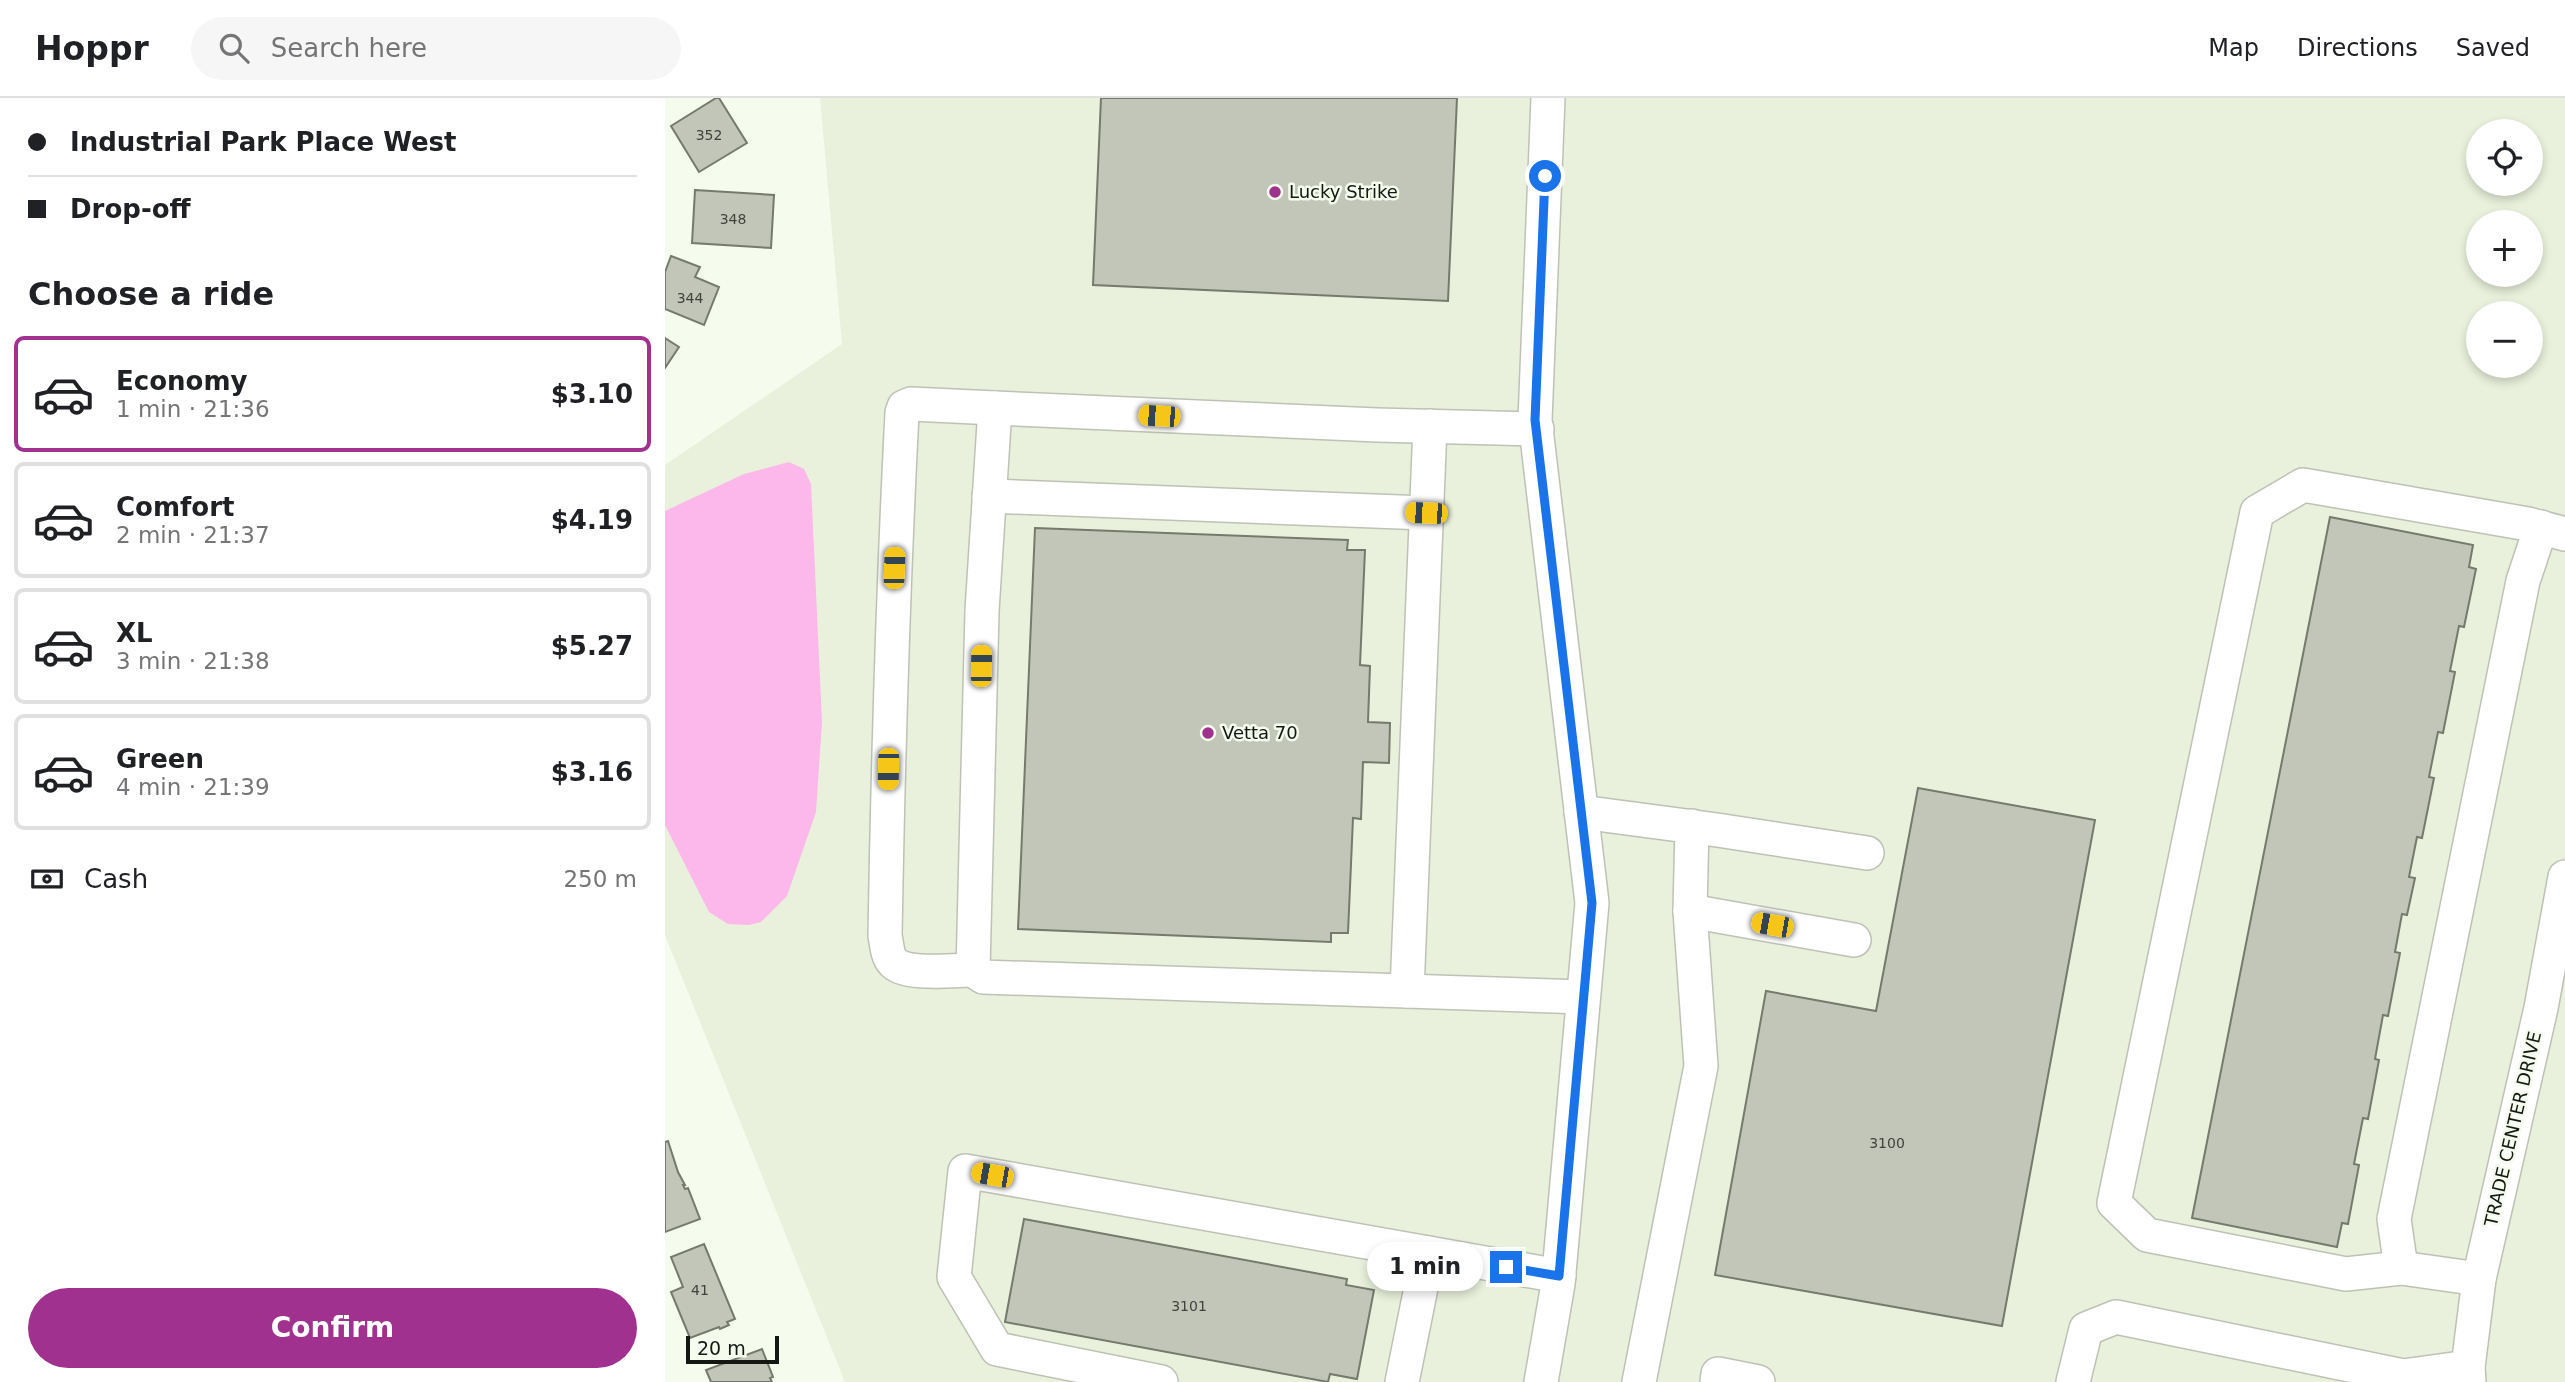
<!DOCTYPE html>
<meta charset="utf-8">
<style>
:root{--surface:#fff;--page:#f6f6f6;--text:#202124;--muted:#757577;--line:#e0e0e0;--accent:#a1318e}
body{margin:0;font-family:"DejaVu Sans",sans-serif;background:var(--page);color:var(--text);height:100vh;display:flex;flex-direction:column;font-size:26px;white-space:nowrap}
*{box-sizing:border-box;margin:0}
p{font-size:23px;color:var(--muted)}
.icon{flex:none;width:38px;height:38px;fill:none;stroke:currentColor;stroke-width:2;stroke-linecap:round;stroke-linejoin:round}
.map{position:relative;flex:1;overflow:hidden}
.details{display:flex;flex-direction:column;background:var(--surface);width:665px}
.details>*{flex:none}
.guide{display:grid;align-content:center;height:154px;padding:0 28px;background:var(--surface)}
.tools{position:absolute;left:1801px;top:21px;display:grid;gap:14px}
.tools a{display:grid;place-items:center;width:77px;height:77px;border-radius:50%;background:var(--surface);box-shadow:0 4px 10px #0003;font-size:35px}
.scale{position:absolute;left:21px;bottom:18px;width:93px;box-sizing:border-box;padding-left:7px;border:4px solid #151712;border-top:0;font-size:19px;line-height:24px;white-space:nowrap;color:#151712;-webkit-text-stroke:5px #f5fbed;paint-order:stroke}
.end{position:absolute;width:32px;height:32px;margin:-16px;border:9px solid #1a73e8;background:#fff;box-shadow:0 0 0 4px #fff}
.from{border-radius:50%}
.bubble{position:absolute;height:49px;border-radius:24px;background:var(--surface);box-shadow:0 4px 10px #0003;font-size:23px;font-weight:700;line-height:49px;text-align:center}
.car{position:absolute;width:21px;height:42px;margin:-21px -10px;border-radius:9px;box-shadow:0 0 5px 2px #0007;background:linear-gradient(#f5c518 24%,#345 0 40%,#f5c518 0 76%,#345 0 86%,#f5c518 0)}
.guide b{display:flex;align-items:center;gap:24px;height:66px;font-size:26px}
.guide b+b{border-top:2px solid var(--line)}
.guide i{width:18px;height:18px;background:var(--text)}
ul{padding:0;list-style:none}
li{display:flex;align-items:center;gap:21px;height:116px;margin:0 14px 10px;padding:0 14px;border:4px solid var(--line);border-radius:10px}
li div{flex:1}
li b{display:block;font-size:26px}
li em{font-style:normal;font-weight:700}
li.active{border-color:var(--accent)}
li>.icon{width:63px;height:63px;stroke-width:1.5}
h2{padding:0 28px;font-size:32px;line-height:84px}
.pay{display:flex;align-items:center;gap:18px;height:77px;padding:0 28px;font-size:26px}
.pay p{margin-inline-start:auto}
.primary-button{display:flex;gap:14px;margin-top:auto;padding:14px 28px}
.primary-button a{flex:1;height:80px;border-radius:42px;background:var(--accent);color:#fff;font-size:28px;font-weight:700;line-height:80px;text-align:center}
header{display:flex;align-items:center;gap:42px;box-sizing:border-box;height:98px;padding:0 35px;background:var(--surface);border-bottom:2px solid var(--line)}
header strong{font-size:33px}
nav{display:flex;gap:38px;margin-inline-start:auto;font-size:24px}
.search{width:490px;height:63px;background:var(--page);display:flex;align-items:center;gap:18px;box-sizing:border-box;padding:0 24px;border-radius:38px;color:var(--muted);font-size:26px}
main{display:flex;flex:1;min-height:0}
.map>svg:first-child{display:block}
</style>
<header>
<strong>Hoppr</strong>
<div class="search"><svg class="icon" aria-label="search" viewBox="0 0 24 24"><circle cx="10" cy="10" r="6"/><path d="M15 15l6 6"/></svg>Search here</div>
<nav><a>Map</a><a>Directions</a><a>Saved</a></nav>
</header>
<main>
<section class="details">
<div class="guide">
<b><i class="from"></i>Industrial Park Place West</b>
<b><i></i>Drop-off</b>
</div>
<h2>Choose a ride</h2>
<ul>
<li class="active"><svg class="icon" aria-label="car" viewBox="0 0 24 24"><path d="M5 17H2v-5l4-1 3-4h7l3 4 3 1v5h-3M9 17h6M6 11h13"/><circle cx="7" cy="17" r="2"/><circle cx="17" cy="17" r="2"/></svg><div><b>Economy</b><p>1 min · 21:36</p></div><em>$3.10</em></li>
<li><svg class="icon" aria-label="car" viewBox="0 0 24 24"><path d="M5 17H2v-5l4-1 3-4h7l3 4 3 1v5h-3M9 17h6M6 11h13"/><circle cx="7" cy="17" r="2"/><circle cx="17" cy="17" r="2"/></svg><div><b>Comfort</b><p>2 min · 21:37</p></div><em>$4.19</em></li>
<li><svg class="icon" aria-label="car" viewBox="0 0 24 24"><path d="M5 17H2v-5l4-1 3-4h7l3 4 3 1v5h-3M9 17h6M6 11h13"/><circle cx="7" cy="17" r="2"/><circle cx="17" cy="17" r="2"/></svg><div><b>XL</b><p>3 min · 21:38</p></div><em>$5.27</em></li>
<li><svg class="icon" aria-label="car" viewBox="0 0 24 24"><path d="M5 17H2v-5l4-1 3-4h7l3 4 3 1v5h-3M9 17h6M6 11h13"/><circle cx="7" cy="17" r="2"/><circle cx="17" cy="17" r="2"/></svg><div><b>Green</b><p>4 min · 21:39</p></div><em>$3.16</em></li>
</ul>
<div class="pay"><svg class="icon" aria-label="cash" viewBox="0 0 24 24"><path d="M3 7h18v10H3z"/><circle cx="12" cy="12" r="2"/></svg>Cash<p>250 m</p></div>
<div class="primary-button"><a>Confirm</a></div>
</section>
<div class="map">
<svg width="1900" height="1284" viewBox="0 0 1900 1284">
<rect width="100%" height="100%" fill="#f5fbed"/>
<path fill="#e9f1dc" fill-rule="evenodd" d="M155,0H1900V1284H180L0,837V367L177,246ZM1813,33H1866V86H1813ZM1813,124H1866V177H1813ZM1813,215H1866V268H1813Z"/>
<polygon fill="#fcb7eb" points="124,364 139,371 146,386 157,624 151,714 122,798 96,824 84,827 63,826 44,814 0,727 0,413 79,376"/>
<g fill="#c1c6b8" stroke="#757a6d" stroke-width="2">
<polygon points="51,0 54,0 82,45 34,74 6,28"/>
<polygon points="436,0 792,0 783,203 428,187"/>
<polygon points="30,92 109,97 106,150 27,145"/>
<polygon points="6,158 35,169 30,179 54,189 39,227 0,211 0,174"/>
<polygon points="0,240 14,249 0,270"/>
<polygon points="1665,419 1808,447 1804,469 1811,471 1799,529 1794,528 1785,573 1790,574 1778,635 1773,634 1764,679 1769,680 1757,740 1752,739 1744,779 1750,780 1742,817 1737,816 1730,854 1735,855 1723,918 1718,917 1710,961 1714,962 1703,1021 1698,1020 1689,1066 1694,1067 1683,1126 1677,1125 1672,1149 1527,1120"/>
<polygon points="370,430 683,442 682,452 700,452 695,567 705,568 703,624 725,625 724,665 698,664 696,721 688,720 683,835 666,835 666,844 353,831"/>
<polygon points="1253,690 1430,722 1337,1228 1050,1177 1101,893 1211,913"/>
<polygon points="3,1043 13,1074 20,1087 18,1087 20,1091 23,1090 35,1121 0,1134 0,1044"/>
<polygon points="359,1121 682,1181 681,1187 709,1192 692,1281 665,1276 663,1284 340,1224"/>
<polygon points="39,1146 70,1221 62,1224 64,1227 55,1231 54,1229 25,1240 6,1194 18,1189 6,1159"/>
<polygon points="97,1251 108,1279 105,1280 107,1284 46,1284 41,1272"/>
</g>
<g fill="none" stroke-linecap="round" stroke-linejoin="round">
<defs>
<g id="minor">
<polyline points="872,331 712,327 330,310 317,513 308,872 318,879 918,899"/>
<polyline points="324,398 761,415"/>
<polyline points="916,714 1052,732 1202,755"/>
<polyline points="1027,728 1025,813 1189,842"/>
<path d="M308,872C290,872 239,878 228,864C222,858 222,846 220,838C223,664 228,489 237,315L239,309L246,306L330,310"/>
<polyline points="742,893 765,328"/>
<polyline points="1736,1170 1729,1121 1858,483 1876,429"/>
<polyline points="1814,1181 1736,1170 1681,1176 1482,1137 1449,1105 1592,414 1638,387 1863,426 1900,436"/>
<polyline points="496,1284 332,1251 289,1179 300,1073 894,1178"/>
<polyline points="737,1284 763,1155"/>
<polyline points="876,1284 893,1186 927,805 870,322 883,0"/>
<polyline points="974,1284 1036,968 1025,813"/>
<polyline points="1052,1284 1053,1276 1093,1284"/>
<polyline points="1408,1284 1421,1231 1451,1219 1738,1278 1803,1269"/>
<polyline points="1804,1284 1803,1269 1814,1181 1876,910 1900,779"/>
</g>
</defs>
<use href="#minor" stroke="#bdc2b5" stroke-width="36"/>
<use href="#minor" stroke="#fff" stroke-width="33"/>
</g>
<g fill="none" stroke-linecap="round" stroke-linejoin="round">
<polyline stroke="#1a73e8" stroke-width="9" points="841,1169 894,1178 927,805 870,322 880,78"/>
</g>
<g fill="#a1318e" stroke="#f5fbed" stroke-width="2.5">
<circle cx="610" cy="94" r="7"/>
<circle cx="543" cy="635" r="7"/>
</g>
<g text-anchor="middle" stroke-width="5" stroke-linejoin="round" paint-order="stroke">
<g font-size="14" fill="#40433c">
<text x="44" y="42">352</text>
<text x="68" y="126">348</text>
<text x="25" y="205">344</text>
<text x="1222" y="1050">3100</text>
<text x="35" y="1197">41</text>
<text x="524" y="1213">3101</text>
</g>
<g font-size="18" fill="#151712" stroke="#f5fbed" text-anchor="start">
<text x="624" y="100">Lucky Strike</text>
<text x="557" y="641">Vetta 70</text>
</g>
<g font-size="18" fill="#151712" stroke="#f5fbed">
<text transform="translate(1848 1031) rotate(-77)" y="6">TRADE CENTER DRIVE</text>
</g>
</g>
</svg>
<div class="tools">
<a><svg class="icon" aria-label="locate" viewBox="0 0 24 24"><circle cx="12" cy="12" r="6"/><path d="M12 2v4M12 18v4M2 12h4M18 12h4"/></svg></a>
<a>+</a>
<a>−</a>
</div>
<div class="scale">20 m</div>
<i class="end from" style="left:880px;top:78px"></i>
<i class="end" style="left:841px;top:1169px"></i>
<div class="bubble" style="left:702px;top:1144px;width:116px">1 min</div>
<i class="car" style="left:494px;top:318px;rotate:273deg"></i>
<i class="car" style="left:761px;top:415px;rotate:272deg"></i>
<i class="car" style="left:229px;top:470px;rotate:2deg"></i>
<i class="car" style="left:316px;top:568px;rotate:1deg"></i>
<i class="car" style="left:223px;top:671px;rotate:181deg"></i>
<i class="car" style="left:1107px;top:827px;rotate:280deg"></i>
<i class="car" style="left:327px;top:1077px;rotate:280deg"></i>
</div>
</main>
